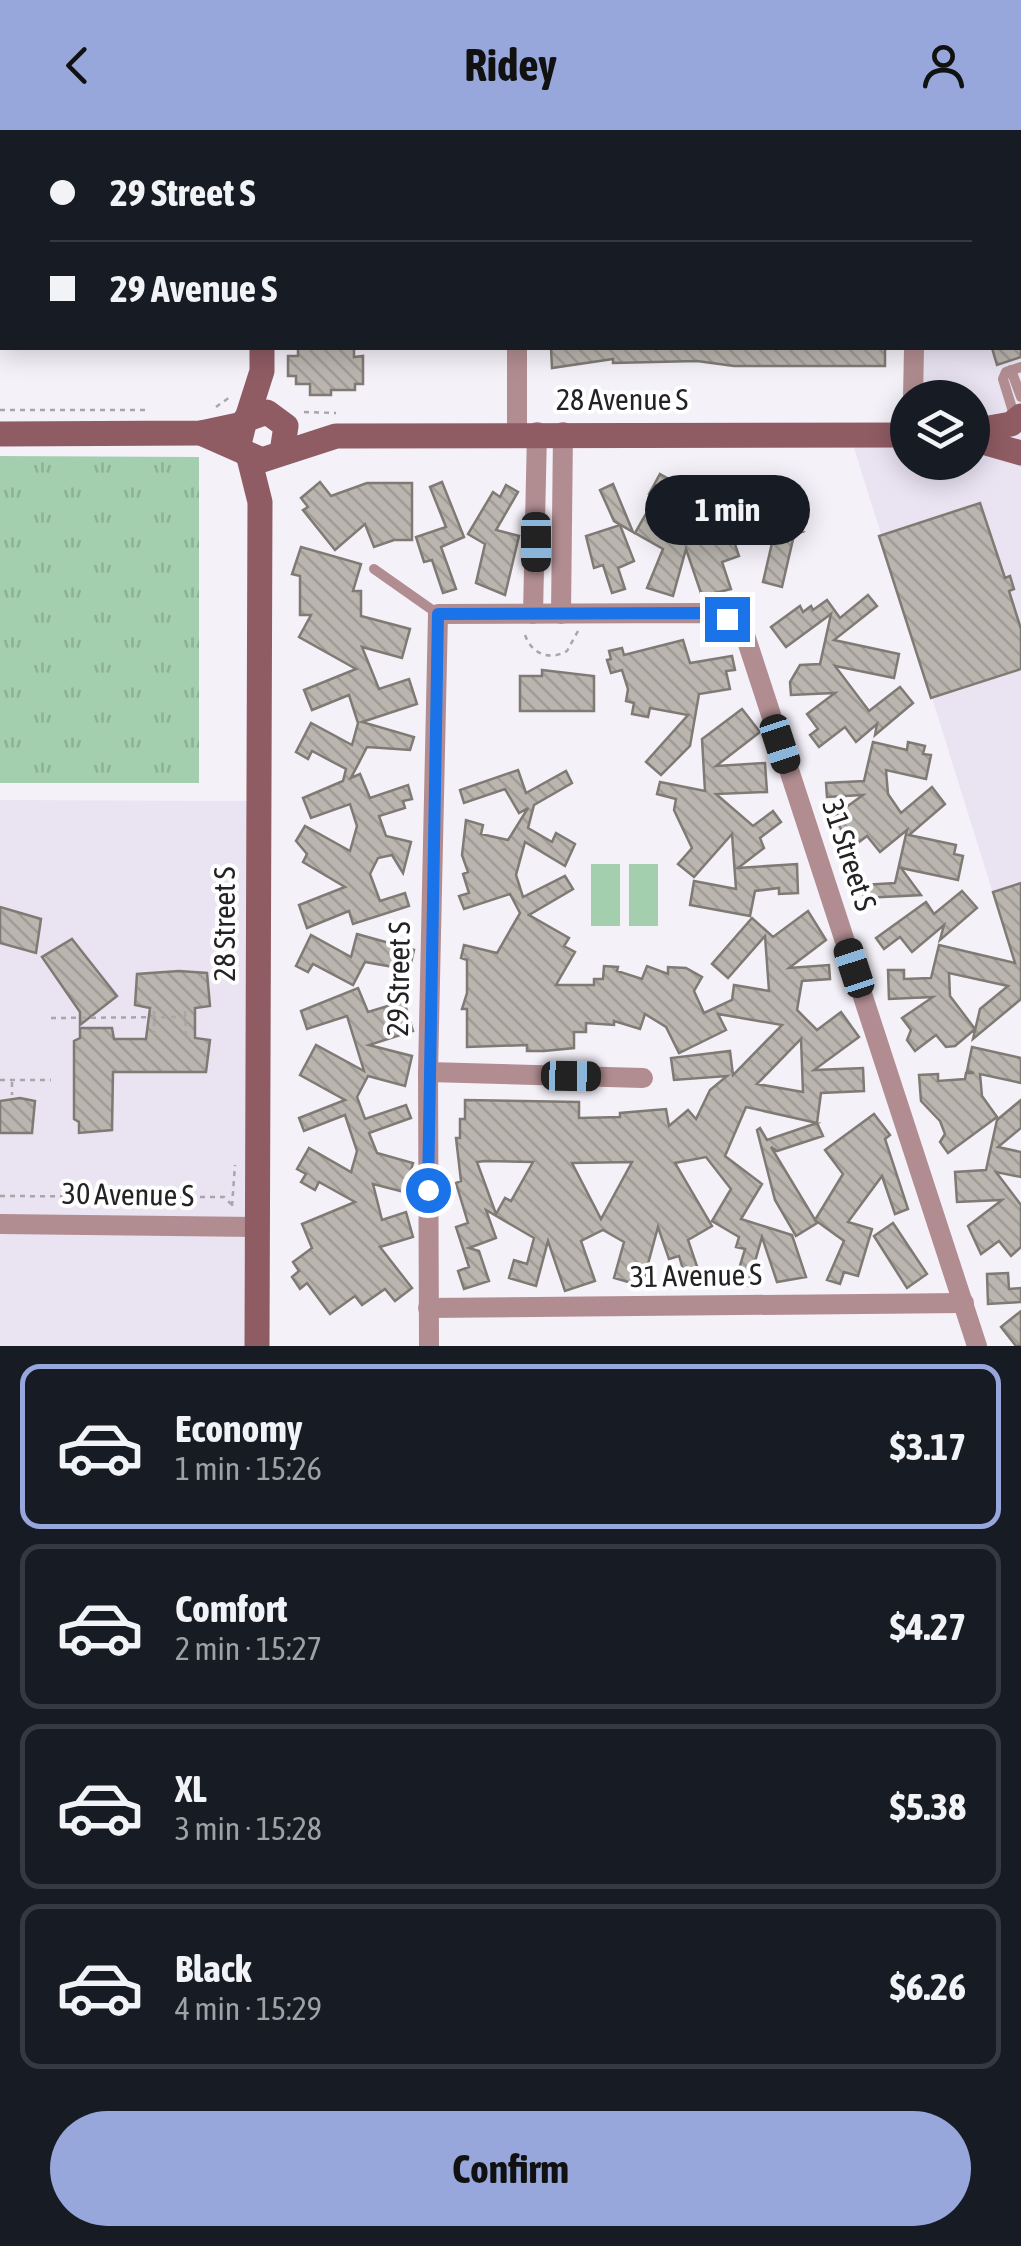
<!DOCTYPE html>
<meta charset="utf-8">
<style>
:root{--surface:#171b24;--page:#20242c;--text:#f1f3f6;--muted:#9ea1a6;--line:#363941;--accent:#97a7db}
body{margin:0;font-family:"Asap Condensed",sans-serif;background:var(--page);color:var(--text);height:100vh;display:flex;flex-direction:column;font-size:38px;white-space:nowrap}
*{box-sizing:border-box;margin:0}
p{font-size:32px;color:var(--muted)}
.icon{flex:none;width:55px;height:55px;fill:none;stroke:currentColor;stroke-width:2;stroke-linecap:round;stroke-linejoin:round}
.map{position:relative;height:1216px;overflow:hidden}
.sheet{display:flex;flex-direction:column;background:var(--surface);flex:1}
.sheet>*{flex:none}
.top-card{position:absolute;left:0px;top:0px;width:1022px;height:220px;box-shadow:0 5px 25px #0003;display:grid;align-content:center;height:220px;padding:0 50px;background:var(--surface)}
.controls{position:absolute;left:890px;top:250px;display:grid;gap:20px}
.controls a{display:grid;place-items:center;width:100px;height:100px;border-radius:50%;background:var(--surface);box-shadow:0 5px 25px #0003;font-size:50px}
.end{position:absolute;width:45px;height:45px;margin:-22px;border:12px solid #1a73e8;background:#fff;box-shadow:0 0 0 5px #fff}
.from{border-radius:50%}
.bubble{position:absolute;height:70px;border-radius:35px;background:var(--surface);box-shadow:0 5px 25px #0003;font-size:32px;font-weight:700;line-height:70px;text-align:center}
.car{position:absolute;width:30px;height:60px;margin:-30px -15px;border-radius:12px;box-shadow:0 0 8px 2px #0007;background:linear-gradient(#222 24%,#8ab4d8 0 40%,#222 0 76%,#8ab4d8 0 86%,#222 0)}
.top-card b{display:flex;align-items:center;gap:35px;height:95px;font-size:38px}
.top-card b+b{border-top:2px solid var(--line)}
.top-card i{width:25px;height:25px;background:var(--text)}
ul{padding:18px 0 0;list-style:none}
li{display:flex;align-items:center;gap:30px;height:165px;margin:0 20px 15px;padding:0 30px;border:5px solid var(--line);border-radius:20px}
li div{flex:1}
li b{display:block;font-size:38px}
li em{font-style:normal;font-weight:700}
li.on{border-color:var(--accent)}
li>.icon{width:90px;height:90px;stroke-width:1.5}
.button{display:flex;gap:20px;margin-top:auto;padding:20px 50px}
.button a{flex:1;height:115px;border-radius:60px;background:var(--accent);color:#111;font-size:40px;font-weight:700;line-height:115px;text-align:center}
header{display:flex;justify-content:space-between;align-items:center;height:130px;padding:0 50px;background:var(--accent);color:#111;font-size:45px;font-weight:700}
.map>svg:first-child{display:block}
</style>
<header><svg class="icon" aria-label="back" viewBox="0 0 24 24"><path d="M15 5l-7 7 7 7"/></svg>Ridey<svg class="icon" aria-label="person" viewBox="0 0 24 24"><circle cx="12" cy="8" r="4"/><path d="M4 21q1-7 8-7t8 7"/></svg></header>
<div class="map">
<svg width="1021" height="1216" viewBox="0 0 1021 1216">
<defs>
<pattern id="park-tufts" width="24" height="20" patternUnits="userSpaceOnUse" patternTransform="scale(2.5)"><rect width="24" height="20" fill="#a3cfaf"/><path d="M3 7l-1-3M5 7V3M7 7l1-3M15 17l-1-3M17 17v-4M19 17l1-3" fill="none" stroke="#8cb196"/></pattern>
<pattern id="building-back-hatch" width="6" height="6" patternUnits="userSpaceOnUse" patternTransform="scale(2.5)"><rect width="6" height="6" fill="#bab5ae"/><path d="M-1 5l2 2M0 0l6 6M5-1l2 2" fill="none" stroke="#a09b96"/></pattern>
</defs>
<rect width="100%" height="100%" fill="#f5f1f9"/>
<g fill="#eae3f2">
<polygon points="908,0 1021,0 1021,853 850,305 907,305 908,332 972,332 972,268 913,267 914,218 1020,218 1020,2"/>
<polygon points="0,670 258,671 257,1216 0,1216"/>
</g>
<polygon fill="url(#park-tufts)" points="0,326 199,327 199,653 0,653"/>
<g fill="#a3cfaf">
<rect x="591" y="734" width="29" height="62"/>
<rect x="629" y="734" width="29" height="62"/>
</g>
<g fill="url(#building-back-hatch)" stroke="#7f7a74" stroke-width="2.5" fill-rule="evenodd">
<polygon points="298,218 354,218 354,227 363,226 363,254 355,254 355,260 331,260 331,265 310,265 310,254 296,254 296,246 288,246 288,226 298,226"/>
<polygon points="551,218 885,218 885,236 734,236 697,231 613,233 613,229 552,238"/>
<polygon points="992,218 1021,218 1021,227 997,235"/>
<polygon points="660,344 690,361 667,400 693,407 714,400 698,360 719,352 736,396 727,391 739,426 722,432 731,459 702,466 686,419 673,466 647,458 663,419 635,403 655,368 649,364"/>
<polygon points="774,349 795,361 776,395 802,402 794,405 782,457 763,452 772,413 744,401"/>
<polygon points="320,352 331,366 367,353 412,353 412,410 394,410 374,417 365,394 335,420 303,380 308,377 301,368"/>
<polygon points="442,352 464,407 441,417 456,459 443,463 432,430 424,432 416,407 446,397 430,357"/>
<polygon points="613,354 633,402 614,391 600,360"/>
<polygon points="506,355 518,362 496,400 519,406 505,465 476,453 485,414 468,404 493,362 500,367"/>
<polygon points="980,373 1005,448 1010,446 1014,459 1009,461 1021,499 1021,539 931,568 879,406"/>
<polygon points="620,395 634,431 618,438 625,459 612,463 603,435 594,438 586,406"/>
<polygon points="301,417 361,434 353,461 361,461 361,486 410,499 402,528 362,517 379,559 409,549 417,574 362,592 414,607 410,620 367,617 351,648 360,644 370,668 408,655 412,669 403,671 405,678 379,686 386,706 411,712 403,743 392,725 378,728 370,744 380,771 405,763 409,776 353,794 349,781 307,798 299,775 345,757 303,732 307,724 296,711 305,696 350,721 357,696 350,674 311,688 303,668 343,651 346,639 312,621 308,629 296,622 311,593 352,615 358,593 349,565 312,580 304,560 356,539 299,507 311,485 300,485 300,446 292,444"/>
<polygon points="868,465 877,476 834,510 899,524 894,548 835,536 869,581 900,557 913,573 875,605 877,594 856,612 845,597 819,617 810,605 818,599 807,584 835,563 791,565 790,552 800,535 820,534 831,484 786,517 771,497 800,476 803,482 811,476 813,480 827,470 840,488"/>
<polygon points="683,510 690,533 732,526 735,540 726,541 730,559 699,564 690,616 661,645 646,632 688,585 650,578 648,587 632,584 634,573 626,571 628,559 622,540 611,543 607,530 611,529 609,521 622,518 624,525"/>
<polygon points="542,540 594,546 594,581 520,581 520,546 542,546"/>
<polygon points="742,579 760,602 716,636 765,633 767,662 716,664 753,696 773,681 781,692 760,708 764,718 738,738 797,734 798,763 779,764 779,758 755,761 750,786 690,775 694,751 736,759 732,704 694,747 678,734 692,718 674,680 676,669 657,664 660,652 705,661 702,609"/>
<polygon points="873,612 907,620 908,612 925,616 923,624 931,625 926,649 886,640 888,664 901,683 932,657 945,674 909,705 956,715 954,724 963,726 958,750 901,738 921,765 864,768 863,755 895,753 907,700 880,722 867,706 851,718 834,686 863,665 827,667 826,653 864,651"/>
<path d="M518,640L526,663L566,641L572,653L534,675L528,698L552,712L556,703L575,714L565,736L525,712L516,745L523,767L565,746L573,759L529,785L569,808L564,816L575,822L556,855H594V849H603L604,836L618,837L617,841L642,849L647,836L668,844V837L686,838L702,847L694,861L704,883L732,870L734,855L769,861L765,806L728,848L712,834L752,788L773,807L808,781L826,810L789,838L829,835L830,849L802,851L797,880L817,900L841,882L859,907L814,940L863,938L864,961L821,963L817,993L823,1006L777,1021L771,1017L817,1093L796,1106L775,1070L757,1000L760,998L767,1010L817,993L746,977L725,1026L762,1054L741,1089L792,1105L806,1147L777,1152L762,1107L748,1156L735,1152L745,1119L736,1117L739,1107L712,1091L731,1059L706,1027L675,1033L712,1096L688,1110L702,1151L688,1156L679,1126L669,1129L658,1097L642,1156L614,1148L624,1112L603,1100L581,1111L595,1151L565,1161L548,1111L536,1156L509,1148L514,1130L527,1134L534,1108L486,1080L496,1108L469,1118L479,1121L489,1151L464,1159L458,1141L469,1137L456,1097L468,1093L456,1053L461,1051L456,1008H460V989H465V970L579,972V988L620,987V983L666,979L669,996L688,980L696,989L710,960L727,946L674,950L671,928L730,921L733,945L782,895L718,884L726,900L679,923L666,897L645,884L640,899L614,891V895L586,893V902H574V918L544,921H527V915L467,917V879H462L467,863V830L461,828L464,815L497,823L520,783L510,764L464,779L459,766L469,763L463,744L468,742L462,725L466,690L483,695L481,704L508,710L528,678L519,683L505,659L464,673L460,660ZM801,909L803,962L757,954ZM477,1032L485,1031L533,1032L511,1071L505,1068L496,1084ZM632,1032L601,1089L572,1033Z"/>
<polygon points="1021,753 1021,869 973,909 980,879 1008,856 949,843 950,866 975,899 955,916 946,917 936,905 915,921 907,910 911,900 902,888 933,867 889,869 888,840 904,840 904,849 931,848 939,815 1015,833 993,762"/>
<polygon points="962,761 977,778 940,810 944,795 912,822 900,807 884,819 876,808 926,772 934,784"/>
<polygon points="0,777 41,789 36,823 0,813"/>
<polygon points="357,804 414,820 411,833 401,830 399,838 365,832 353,855 313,834 308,842 296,836 311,805 351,827"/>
<polygon points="72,809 117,866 80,895 80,882 42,827"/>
<polygon points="179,841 207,843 210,876 195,878 195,908 210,910 206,942 113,942 112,1000 79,1003 79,992 74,989 74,911 80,908 80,898 112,898 114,909 146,909 150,878 135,875 137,844"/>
<polygon points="358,858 368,882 404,871 413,901 369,915 412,926 405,956 368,946 357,967 365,989 406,975 411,988 369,1003 377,1023 413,1033 404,1062 373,1054 382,1090 406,1082 413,1107 380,1117 412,1158 395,1171 385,1159 362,1175 355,1166 330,1184 307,1153 300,1159 292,1147 299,1141 293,1132 312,1118 302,1094 355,1072 319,1052 315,1060 301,1052 306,1044 297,1039 309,1018 351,1042 357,1021 345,985 304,1001 299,988 345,970 300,945 316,915 364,941 347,886 307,899 301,881"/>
<polygon points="972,917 1021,928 1021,953 980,944 982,966 997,987 948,1023 940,1012 945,1004 940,991 921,971 919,945 938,944 938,951 965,949 966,943 974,943 967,941"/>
<polygon points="20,968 35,971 32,1003 0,1003 0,971"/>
<polygon points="1021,970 1021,998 998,1017 1021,1022 1021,1047 996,1042 1021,1075 1021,1117 1011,1126 999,1111 981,1124 968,1096 1002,1070 957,1072 955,1042 986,1040 997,990"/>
<polygon points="874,984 890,1005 885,1009 908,1079 895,1084 882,1046 848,1092 872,1099 858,1146 844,1142 840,1154 827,1150 844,1111 815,1090 843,1044 825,1020"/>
<polygon points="893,1093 927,1144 907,1158 874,1106"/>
<polygon points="1008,1143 1009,1159 1021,1158 1021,1172 988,1174 987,1144"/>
<polygon points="1021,1181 1021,1216 1016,1216 1001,1197"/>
</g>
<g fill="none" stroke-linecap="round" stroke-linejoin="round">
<g stroke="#a8a5ab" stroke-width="2.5" stroke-dasharray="5 5" stroke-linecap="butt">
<polyline points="216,277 230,267"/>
<polyline points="0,280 148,280"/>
<polyline points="304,282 336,283"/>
<path d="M525,505C532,524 549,531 567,521L578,501"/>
<polyline points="154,881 154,904"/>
<polyline points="185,881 186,904"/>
<polyline points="51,888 186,887"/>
<polyline points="0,950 51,950"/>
<polyline points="12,952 12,965"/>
<polyline points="0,1066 224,1067 231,1074"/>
<polyline points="232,1076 235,1035"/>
</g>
<g stroke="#b18d91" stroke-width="10">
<polyline points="1013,2 1021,2"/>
<polyline points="1020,68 1021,67"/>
<polyline points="1011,240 1021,267"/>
<polyline points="1015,288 1003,249 1006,242 1021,237"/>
<polyline points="374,439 438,484"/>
</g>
<g stroke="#b18d91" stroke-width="20">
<polyline points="515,0 515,2"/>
<polyline points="908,0 910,2"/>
<polyline points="517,218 517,302"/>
<polyline points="913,268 914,218"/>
<polyline points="533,484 537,302"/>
<polyline points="561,484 563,302"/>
<polyline points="428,942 643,948"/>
<polyline points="0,1094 256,1097"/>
<polyline points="428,1178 964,1173"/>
<polyline points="429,1216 428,942 438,484 703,483 727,489 744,502 977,1216"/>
</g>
<g stroke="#8f5c63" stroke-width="25">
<polyline points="262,2 262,0"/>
<polyline points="247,288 262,241 262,218"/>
<polyline points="972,301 1011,294 1021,286"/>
<polyline points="201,303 262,330 336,306 908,305"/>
<polyline points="0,304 201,303 243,294"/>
<polyline points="972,309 1021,323"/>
<polyline points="240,310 245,290 267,282 286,296 282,322"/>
<polyline points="248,324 260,372 257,1216"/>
</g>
</g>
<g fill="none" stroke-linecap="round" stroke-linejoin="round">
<polyline stroke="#1a73e8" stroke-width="12" points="428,1060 438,484 703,483 727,489"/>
</g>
<g text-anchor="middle" stroke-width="8" stroke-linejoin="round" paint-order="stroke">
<g font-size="30" fill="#232225" stroke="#fff">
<text x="622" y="280">28 Avenue S</text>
<text transform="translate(849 725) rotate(72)" y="10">31 Street S</text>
<text transform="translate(225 794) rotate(-90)" y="10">28 Street S</text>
<text transform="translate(399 849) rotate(-89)" y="10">29 Street S</text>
<text transform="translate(128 1065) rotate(1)" y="10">30 Avenue S</text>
<text transform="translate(696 1146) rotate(-1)" y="10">31 Avenue S</text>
</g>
</g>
</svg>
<div class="controls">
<a><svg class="icon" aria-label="layers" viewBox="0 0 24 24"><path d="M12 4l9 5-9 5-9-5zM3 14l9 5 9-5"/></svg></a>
</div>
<i class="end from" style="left:428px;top:1060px"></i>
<i class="end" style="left:727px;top:489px"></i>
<div class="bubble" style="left:645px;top:345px;width:165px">1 min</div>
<i class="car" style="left:536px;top:412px;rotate:180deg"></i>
<i class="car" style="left:780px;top:614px;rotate:162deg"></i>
<i class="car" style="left:854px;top:838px;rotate:342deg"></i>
<i class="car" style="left:571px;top:946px;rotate:91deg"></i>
<div class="top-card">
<b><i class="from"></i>29 Street S</b>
<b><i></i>29 Avenue S</b>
</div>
</div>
<section class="sheet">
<ul>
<li class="on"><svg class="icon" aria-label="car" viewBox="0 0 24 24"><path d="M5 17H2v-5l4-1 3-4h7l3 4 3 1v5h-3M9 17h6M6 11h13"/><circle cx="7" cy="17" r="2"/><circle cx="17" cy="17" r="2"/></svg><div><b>Economy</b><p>1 min · 15:26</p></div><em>$3.17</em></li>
<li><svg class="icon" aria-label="car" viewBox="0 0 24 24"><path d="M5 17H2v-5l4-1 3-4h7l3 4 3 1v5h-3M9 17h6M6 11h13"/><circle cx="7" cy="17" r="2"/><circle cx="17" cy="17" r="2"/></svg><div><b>Comfort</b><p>2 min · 15:27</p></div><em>$4.27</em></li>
<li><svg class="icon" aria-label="car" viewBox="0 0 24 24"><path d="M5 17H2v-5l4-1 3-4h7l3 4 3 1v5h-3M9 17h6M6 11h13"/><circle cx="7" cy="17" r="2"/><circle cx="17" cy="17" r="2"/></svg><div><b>XL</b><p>3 min · 15:28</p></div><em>$5.38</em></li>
<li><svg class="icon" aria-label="car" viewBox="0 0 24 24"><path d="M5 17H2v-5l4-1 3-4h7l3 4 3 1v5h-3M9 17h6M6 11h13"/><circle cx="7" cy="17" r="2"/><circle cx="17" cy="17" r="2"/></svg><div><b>Black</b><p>4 min · 15:29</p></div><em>$6.26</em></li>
</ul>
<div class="button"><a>Confirm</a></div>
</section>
